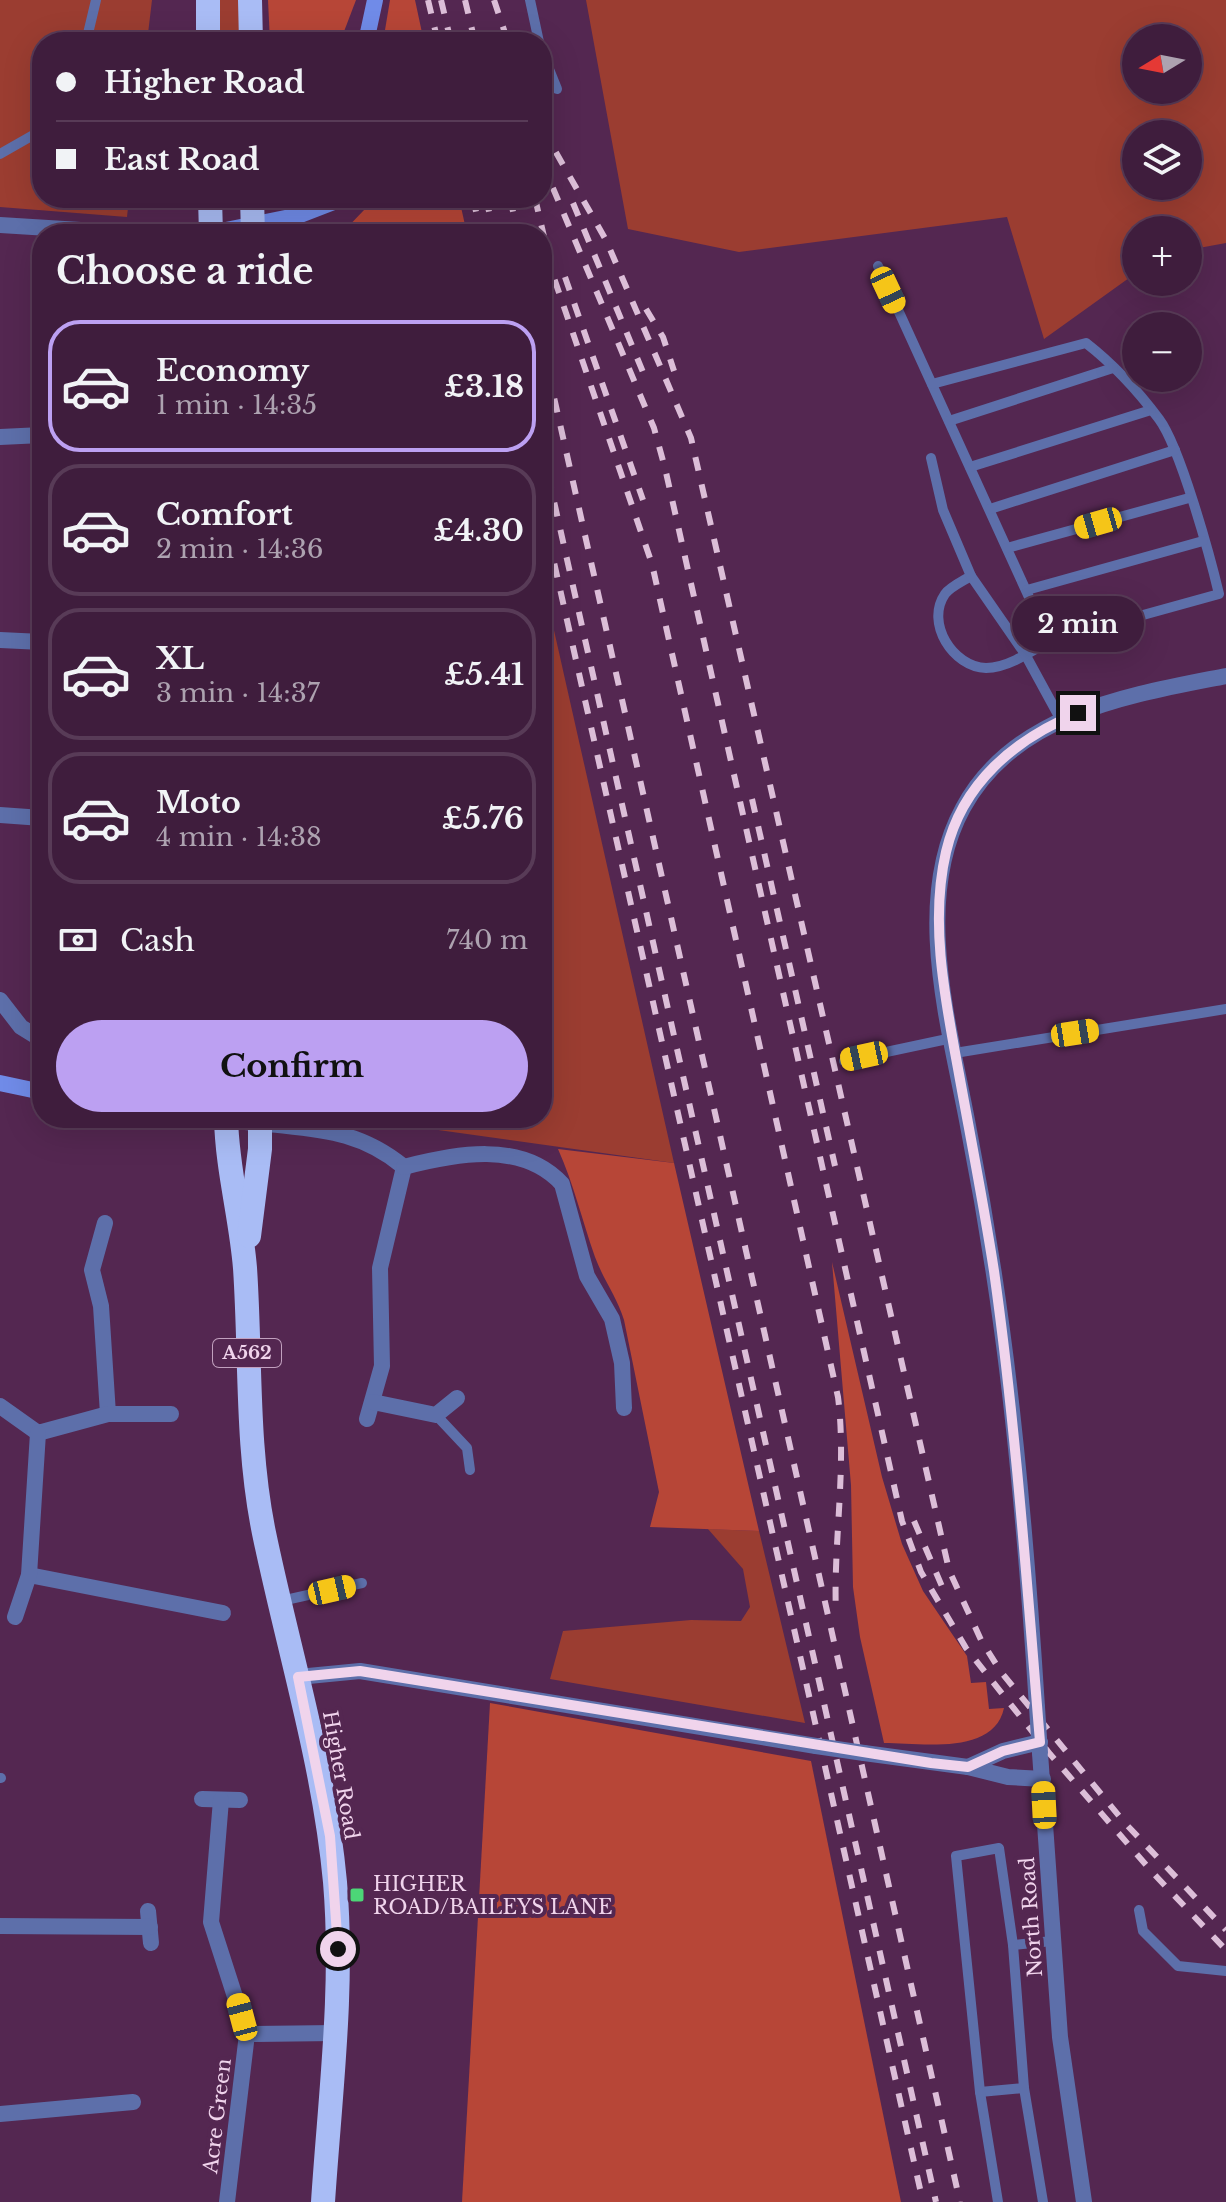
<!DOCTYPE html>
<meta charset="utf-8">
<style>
:root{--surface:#3f1d3d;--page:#4a2a48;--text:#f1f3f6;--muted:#ada2b0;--line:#583b57;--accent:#bca0f2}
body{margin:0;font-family:"Libre Baskerville",serif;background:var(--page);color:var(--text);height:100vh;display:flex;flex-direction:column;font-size:30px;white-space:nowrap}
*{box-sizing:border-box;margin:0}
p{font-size:26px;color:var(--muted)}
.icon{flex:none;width:44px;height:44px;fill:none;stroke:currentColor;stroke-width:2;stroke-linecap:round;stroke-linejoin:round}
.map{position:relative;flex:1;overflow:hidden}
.panel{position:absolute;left:32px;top:224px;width:520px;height:904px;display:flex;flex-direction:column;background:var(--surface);border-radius:32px;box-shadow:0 8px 32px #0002,0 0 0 2px var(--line)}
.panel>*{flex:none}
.banner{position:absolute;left:32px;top:32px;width:520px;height:176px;border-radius:32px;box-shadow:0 8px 32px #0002,0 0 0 2px var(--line);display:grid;align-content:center;height:176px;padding:0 24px;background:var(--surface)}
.needle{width:52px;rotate:260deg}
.tools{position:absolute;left:1122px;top:24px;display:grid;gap:16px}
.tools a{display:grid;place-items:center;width:80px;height:80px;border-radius:50%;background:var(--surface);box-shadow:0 8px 32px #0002,0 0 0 2px var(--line);font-size:40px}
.end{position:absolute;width:36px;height:36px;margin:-18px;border:10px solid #f0d4ec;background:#111;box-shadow:0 0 0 4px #111}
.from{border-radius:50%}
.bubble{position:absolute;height:56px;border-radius:28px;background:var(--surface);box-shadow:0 8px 32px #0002,0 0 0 2px var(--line);font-size:26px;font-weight:700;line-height:56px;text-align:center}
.car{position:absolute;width:24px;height:48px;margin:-24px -12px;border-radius:10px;box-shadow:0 0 6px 2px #0007;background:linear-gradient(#f5c518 24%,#345 0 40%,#f5c518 0 76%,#345 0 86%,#f5c518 0)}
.banner b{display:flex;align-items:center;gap:28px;height:76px;font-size:30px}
.banner b+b{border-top:2px solid var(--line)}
.banner i{width:20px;height:20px;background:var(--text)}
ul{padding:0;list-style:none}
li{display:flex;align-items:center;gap:24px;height:132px;margin:0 16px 12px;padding:0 8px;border:4px solid var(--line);border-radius:32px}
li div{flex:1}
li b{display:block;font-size:30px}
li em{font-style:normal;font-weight:700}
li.on{border-color:var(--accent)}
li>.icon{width:72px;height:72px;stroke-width:1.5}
h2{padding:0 24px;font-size:36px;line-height:96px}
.pay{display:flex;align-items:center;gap:20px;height:88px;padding:0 24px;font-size:30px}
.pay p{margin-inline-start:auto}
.action{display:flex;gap:16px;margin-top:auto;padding:16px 24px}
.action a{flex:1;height:92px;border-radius:48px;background:var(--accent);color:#111;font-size:32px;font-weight:700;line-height:92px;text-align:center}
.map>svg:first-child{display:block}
</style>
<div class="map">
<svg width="1226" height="2202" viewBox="0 0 1226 2202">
<rect width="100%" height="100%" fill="#542751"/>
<g fill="#9b3d31" fill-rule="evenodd">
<polygon points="0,0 152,0 147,42 42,42 42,198 129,198 127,217 0,207"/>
<polygon points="220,0 240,0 240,42 219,42"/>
<path d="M586,0H1226V243L1188,250V230H1136V273L1044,339L1007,217L739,252L628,229ZM1188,38V90H1136V38ZM1188,134V186H1136V134Z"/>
<polygon points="542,577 674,1163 352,1118 542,1118"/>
<polygon points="708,1529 759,1531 805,1723 550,1679 563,1631 691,1620 741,1621 750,1607 743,1569"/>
</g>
<g fill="#b74637">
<polygon points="268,0 356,0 340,42 270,42"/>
<polygon points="390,0 415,0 424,42 383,42"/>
<polygon points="370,198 459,198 467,234 341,234 365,209"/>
<path d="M558,1149L674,1163L759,1531L650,1527L659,1492L624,1320C617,1297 603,1279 595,1257C582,1220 574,1185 558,1149Z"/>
<path d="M832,1262L882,1477L902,1544L923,1591L967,1656L971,1683L986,1682L989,1709L1004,1708C994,1756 919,1743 884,1743L860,1637L853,1587L851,1485Z"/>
<polygon points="490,1703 811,1761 901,2202 462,2202"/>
</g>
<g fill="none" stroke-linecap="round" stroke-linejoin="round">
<g stroke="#5d6faa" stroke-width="10">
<polyline points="530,0 539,42"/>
<polyline points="86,42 96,0"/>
<polyline points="542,52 557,89"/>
<polyline points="0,154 42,130"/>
<path d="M878,266L1049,641C1031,652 1007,668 986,668C953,667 925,623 945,594C950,587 963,581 971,576"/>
<path d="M932,384L1086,343C1113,364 1138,391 1159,419C1180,447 1210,556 1219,594L1049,641"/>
<polyline points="949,421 1113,368"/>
<polyline points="931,458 943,510 971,576 1025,654 1061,720"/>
<polyline points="970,467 1151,410"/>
<polyline points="990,509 1175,450"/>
<polyline points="1007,548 1189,498"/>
<polyline points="1027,590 1203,541"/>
<polyline points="955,1053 1226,1009"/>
<polyline points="844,1061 952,1038"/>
<polyline points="436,1415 467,1448 470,1470"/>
<polyline points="281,1601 362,1583"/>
<polyline points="0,1778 1,1778"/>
<polyline points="1139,1910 1143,1931 1178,1966 1226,1971"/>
<polyline points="1013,1945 1052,1941"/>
<polyline points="980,2092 1024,2088"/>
<polyline points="998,2202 980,2092 956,1856 999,1848 1013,1945 1024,2088 1043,2202"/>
</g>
<g stroke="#5d6faa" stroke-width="16">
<polyline points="0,225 145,234"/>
<polyline points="0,437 42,435"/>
<polyline points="0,640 42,642"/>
<polyline points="0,815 42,818"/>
<polyline points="0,1000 21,1027 42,1040"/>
<path d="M260,1123C317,1130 358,1129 404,1167L380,1268L382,1366L367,1419"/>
<path d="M404,1167C454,1154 522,1140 562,1184L587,1276L612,1319L622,1363L624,1408"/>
<polyline points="105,1223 92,1270 101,1306 108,1414"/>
<polyline points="373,1402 436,1415 457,1398"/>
<polyline points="0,1406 38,1433 108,1414 171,1414"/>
<polyline points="29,1575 223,1613"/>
<polyline points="15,1617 29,1575 38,1433"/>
<polyline points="298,1677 360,1671 816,1746"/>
<path d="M1037,1707C1029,1581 1019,1455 1002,1330C993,1263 982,1197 969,1131C951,1031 911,903 963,808C1014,713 1130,695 1226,676"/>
<polyline points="864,1753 968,1767 1008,1777 1043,1779"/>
<polyline points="1040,1753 1060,2037 1084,2202"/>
<polyline points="968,1767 1003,1751 1040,1742"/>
<polyline points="202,1799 240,1800"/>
<polyline points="221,1800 211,1922 247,2034 335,2033"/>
<polyline points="148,1911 151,1943"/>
<polyline points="0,1926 150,1927"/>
<polyline points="0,2114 133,2102"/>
<polyline points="227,2202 247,2034"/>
</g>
<g stroke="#708be8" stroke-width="16">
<polyline points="366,42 375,0"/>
<polyline points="211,233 300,215 344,198"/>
<polyline points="0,1083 42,1092"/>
<polyline points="184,1118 260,1123"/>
</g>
<g stroke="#a9bcf5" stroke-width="24">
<polyline points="208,0 208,42"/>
<polyline points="250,0 251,42"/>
<polyline points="210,198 211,234"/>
<polyline points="252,198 253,234"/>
<path d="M226,1118C227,1169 241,1218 245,1268C251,1357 246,1445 264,1533C288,1649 324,1763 335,1882C344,1988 330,2096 323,2202"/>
<polyline points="249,1236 260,1149 260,1118"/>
</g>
<g stroke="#dcbed8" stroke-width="6" stroke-dasharray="14 14" stroke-linecap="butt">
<polyline points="428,0 438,42"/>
<polyline points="441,0 451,42"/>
<polyline points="465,0 475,42"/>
<polyline points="494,0 508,42"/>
<polyline points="542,128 606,240 691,438 949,1570 981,1640 1001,1672 1124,1822 1226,1930"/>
<polyline points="542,162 654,428 665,468 902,1521 921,1572 966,1648 1050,1754 1153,1873 1226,1950"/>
<polyline points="473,198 481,234"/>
<polyline points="486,198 494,234"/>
<polyline points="510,198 518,234"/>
<path d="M535,198L553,275L652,564L838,1397C847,1469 833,1542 836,1614"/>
<polyline points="573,203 645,377"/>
<polyline points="565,277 643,500"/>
<polyline points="646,309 663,337 674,371"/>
<polyline points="542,344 960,2202"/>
<polyline points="542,448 936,2202"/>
<polyline points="542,509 923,2202"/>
<polyline points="752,799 835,1166"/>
<polyline points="914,1521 947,1598"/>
</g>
<g stroke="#5d6faa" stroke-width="16">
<polyline points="1037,1707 1040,1753"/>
<polyline points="816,1746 864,1753"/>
</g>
</g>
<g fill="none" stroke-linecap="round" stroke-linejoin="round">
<path stroke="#f0d4ec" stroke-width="10" d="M338,1949L330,1836L298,1677L360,1671L931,1763L968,1767L1003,1751L1040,1742C1027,1585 1016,1427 994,1271C984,1206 971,1140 959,1074C946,1003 929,924 946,852C962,783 1015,739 1078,713"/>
</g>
<rect fill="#4cd677" stroke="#542751" stroke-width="3" x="349" y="1887" width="16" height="16" rx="4"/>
<g text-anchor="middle" stroke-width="8" stroke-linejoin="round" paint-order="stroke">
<rect fill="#542751" stroke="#c1a0be" stroke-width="2" x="213" y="1339" width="68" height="28" rx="6"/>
<g font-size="18" font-weight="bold" fill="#f0d4ec">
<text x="247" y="1359">A562</text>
</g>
<g font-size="20" fill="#f0d4ec" stroke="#542751">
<text transform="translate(341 1775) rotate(80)" y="7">Higher Road</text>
<text transform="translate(1031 1917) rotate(-94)" y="7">North Road</text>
<text transform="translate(217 2116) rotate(-83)" y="7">Acre Green</text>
</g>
<g font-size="20" fill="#f0d4ec" stroke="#542751" text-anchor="start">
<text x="373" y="1891">HIGHER<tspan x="373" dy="23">ROAD/BAILEYS LANE</tspan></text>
</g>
</g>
</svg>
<div class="tools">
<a><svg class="needle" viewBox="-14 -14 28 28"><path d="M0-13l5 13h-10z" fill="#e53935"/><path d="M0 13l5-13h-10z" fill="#ada2b0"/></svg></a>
<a><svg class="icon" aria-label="layers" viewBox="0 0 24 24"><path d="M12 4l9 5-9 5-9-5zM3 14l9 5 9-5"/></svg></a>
<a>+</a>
<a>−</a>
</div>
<i class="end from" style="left:338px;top:1949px"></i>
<i class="end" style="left:1078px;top:713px"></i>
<div class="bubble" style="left:1012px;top:596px;width:132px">2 min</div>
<i class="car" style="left:888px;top:290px;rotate:155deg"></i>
<i class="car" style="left:1098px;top:523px;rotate:254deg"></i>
<i class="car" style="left:1075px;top:1033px;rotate:81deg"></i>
<i class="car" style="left:864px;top:1056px;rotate:258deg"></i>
<i class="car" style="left:332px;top:1590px;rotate:77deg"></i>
<i class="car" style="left:1044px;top:1805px;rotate:357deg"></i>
<i class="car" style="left:242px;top:2017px;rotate:345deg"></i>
<div class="banner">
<b><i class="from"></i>Higher Road</b>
<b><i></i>East Road</b>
</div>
<section class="panel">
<h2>Choose a ride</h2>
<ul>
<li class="on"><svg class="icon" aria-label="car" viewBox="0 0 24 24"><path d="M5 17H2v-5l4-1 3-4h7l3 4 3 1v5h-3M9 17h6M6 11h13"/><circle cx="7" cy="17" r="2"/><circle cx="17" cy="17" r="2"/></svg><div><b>Economy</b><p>1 min · 14:35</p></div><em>£3.18</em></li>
<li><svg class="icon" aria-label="car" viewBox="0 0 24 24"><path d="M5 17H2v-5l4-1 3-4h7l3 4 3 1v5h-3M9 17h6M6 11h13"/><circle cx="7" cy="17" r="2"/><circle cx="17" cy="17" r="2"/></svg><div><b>Comfort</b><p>2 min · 14:36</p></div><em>£4.30</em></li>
<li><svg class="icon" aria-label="car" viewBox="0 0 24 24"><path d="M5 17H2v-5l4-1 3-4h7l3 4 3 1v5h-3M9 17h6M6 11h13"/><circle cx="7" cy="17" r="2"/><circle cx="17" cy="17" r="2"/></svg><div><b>XL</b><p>3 min · 14:37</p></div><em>£5.41</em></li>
<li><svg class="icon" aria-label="car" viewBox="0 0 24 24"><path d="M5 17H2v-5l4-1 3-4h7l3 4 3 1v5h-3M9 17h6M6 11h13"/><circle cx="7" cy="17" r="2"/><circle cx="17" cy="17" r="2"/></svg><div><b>Moto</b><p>4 min · 14:38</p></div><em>£5.76</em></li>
</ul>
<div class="pay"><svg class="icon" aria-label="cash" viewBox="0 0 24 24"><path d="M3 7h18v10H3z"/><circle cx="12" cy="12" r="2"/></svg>Cash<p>740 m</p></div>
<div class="action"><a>Confirm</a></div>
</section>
</div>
